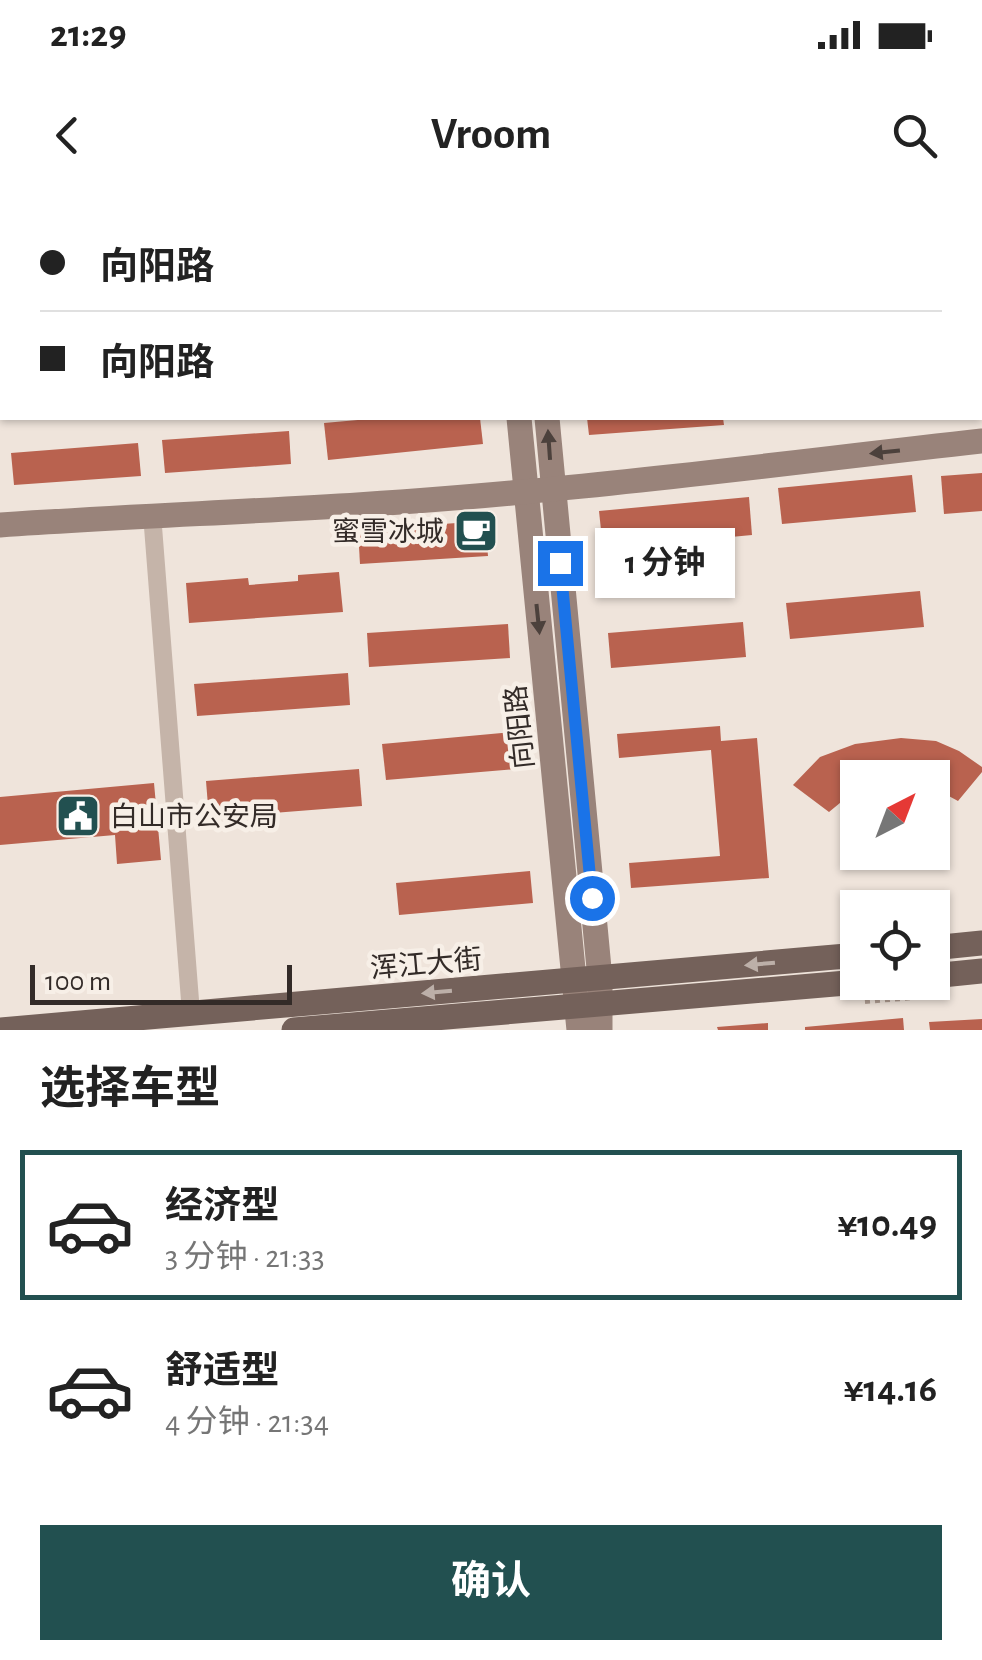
<!DOCTYPE html>
<html lang="zh">
<meta charset="utf-8">
<style>
:root{--surface:#fff;--page:#f2f2f2;--text:#222;--muted:#767676;--line:#e0e0e0;--accent:#225050}
body{margin:0;font-family:"Alegreya Sans","Noto Sans SC",sans-serif;background:var(--page);color:var(--text);height:100vh;display:flex;flex-direction:column;font-size:38px;white-space:nowrap}
*{box-sizing:border-box;margin:0}
p{font-size:32px;color:var(--muted)}
.icon{flex:none;width:55px;height:55px;fill:none;stroke:currentColor;stroke-width:2;stroke-linecap:round;stroke-linejoin:round}
.map{position:relative;height:830px;overflow:hidden}
.drawer{display:flex;flex-direction:column;background:var(--surface);flex:1}
.drawer>*{flex:none}
.hud{position:absolute;left:0px;top:0px;width:982px;height:220px;box-shadow:0 2px 8px #0004;display:grid;align-content:center;height:220px;padding:0 40px;background:var(--surface)}
.needle{width:65px;rotate:42deg}
.fabs{position:absolute;left:840px;top:560px;display:grid;gap:20px}
.fabs a{display:grid;place-items:center;width:110px;height:110px;border-radius:0px;background:var(--surface);box-shadow:0 2px 8px #0004;font-size:50px}
.scale{position:absolute;left:30px;bottom:25px;width:262px;box-sizing:border-box;padding-left:10px;border:5px solid #332b28;border-top:0;font-size:28px;line-height:35px;white-space:nowrap;color:#332b28;-webkit-text-stroke:8px #f7efe7;paint-order:stroke}
.end{position:absolute;width:45px;height:45px;margin:-22px;border:12px solid #1a73e8;background:#fff;box-shadow:0 0 0 5px #fff}
.from{border-radius:50%}
.bubble{position:absolute;height:70px;border-radius:0px;background:var(--surface);box-shadow:0 2px 8px #0004;font-size:32px;font-weight:700;line-height:70px;text-align:center}
.hud b{display:flex;align-items:center;gap:35px;height:95px;font-size:38px}
.hud b+b{border-top:2px solid var(--line)}
.hud i{width:25px;height:25px;background:var(--text)}
ul{padding:0;list-style:none}
li{display:flex;align-items:center;gap:30px;height:150px;margin:0 20px 15px;padding:0 20px;border:5px solid transparent;border-radius:0px}
li div{flex:1}
li b{display:block;font-size:38px}
li em{font-style:normal;font-weight:700}
li.selected{border-color:var(--accent)}
li>.icon{width:90px;height:90px;stroke-width:1.5}
h2{padding:0 40px;font-size:45px;line-height:120px}
.primary-button{display:flex;gap:20px;margin-top:auto;padding:20px 40px}
.primary-button a{flex:1;height:115px;border-radius:0px;background:var(--accent);color:#fff;font-size:40px;font-weight:700;line-height:115px;text-align:center}
.status{display:flex;justify-content:space-between;align-items:center;height:70px;padding:0 50px;background:var(--surface);direction:ltr}
.status svg{height:28px;fill:currentColor}
header{display:flex;justify-content:space-between;align-items:center;height:130px;padding:0 40px;background:var(--surface);font-size:45px;font-weight:700}
.map>svg:first-child{display:block}
</style>
<div class="status"><b>21:29</b><svg viewBox="0 0 49 12"><path d="M0 12V9h3v3zM5 12V6h3v6zM10 12V3h3v9zM15 12V0h3v12zM26 1h20v11H26zM47 4h2v5h-2z"/></svg></div>
<header><svg class="icon" aria-label="back" viewBox="0 0 24 24"><path d="M15 5l-7 7 7 7"/></svg>Vroom<svg class="icon" aria-label="search" viewBox="0 0 24 24"><circle cx="10" cy="10" r="6"/><path d="M15 15l6 6"/></svg></header>
<div class="map">
<svg width="982" height="830" viewBox="0 0 982 830">
<rect width="100%" height="100%" fill="#efe4db"/>
<g fill="#b9624f">
<polygon points="380,218 480,218 483,244 328,260 324,223"/>
<polygon points="587,218 723,218 724,225 589,235"/>
<polygon points="289,231 291,264 165,273 162,240"/>
<polygon points="138,243 141,276 14,285 11,253"/>
<polygon points="982,273 982,311 944,314 941,276"/>
<polygon points="912,275 916,312 782,324 778,288"/>
<polygon points="749,297 752,335 603,349 599,311"/>
<polygon points="485,321 488,356 360,364 358,330"/>
<polygon points="339,372 343,412 189,423 186,383 248,378 249,385 298,381 298,375"/>
<polygon points="920,391 924,427 790,439 786,403"/>
<polygon points="743,422 746,457 611,468 608,433"/>
<polygon points="508,424 510,458 369,467 367,433"/>
<polygon points="348,473 350,505 197,516 194,484"/>
<polygon points="720,526 721,541 757,538 769,678 631,688 629,663 720,656 711,550 619,558 617,534"/>
<polygon points="514,532 517,569 386,580 382,544"/>
<polygon points="901,538 936,541 959,551 982,567 982,572 958,601 932,587 932,578 858,578 858,607 846,598 829,612 793,585 820,557 855,544"/>
<polygon points="359,569 362,606 209,618 206,581"/>
<polygon points="154,583 161,660 117,664 115,635 0,645 0,597"/>
<polygon points="530,671 533,703 399,715 396,683"/>
<polygon points="903,818 904,830 805,830 805,827"/>
<polygon points="982,819 982,830 930,830 929,822"/>
<polygon points="768,823 768,830 718,830 717,827"/>
</g>
<g fill="none" stroke-linecap="round" stroke-linejoin="round">
<polyline stroke="#b19e93" stroke-width="4" stroke-dasharray="5 5" stroke-linecap="butt" points="865,802 926,797"/>
<polyline stroke="#c5b4a9" stroke-width="18" points="152,314 191,813"/>
<g stroke="#99837a" stroke-width="25">
<polyline points="499,0 499,2"/>
<polyline points="532,0 532,2"/>
<polyline points="519,218 579,830"/>
<polyline points="547,218 600,779 600,830"/>
<path d="M0,325C174,313 349,309 522,292C676,278 829,258 982,241"/>
</g>
<g stroke="#74615a" stroke-width="25">
<polyline points="932,748 982,743"/>
<polyline points="932,776 982,771"/>
<polyline points="0,830 858,755"/>
<polyline points="294,830 858,782"/>
</g>
</g>
<defs><path id="oneway-solid" d="M-6-.8H1V-3.2L6.5 0L1 3.2V.8H-6Z" transform="scale(2.5)"/></defs>
<g fill="#4c413c">
<use href="#oneway-solid" transform="translate(549 245) rotate(-94)"/>
<use href="#oneway-solid" transform="translate(885 252) rotate(174)"/>
<use href="#oneway-solid" transform="translate(538 419) rotate(84)"/>
</g>
<g fill="#bcafa8">
<use href="#oneway-solid" transform="translate(760 764) rotate(175)"/>
<use href="#oneway-solid" transform="translate(437 792) rotate(175)"/>
</g>
<g fill="none" stroke-linecap="round" stroke-linejoin="round">
<polyline stroke="#1a73e8" stroke-width="12" points="560,363 592,698"/>
</g>
<defs>
<symbol id="cafe-square" viewBox="-11 -11 22 22"><rect x="-9" y="-9" width="18" height="18" rx="4" fill="#225050" stroke="#f7efe7"/><path d="M-5.5-4.5H6V0H3Q3 3.5 0 3.5H-2.5Q-5.5 3.5-5.5 0ZM3-3.2v2h1.7v-2ZM-6 4.5H4V6H-6Z" fill="#fff"/></symbol>
<symbol id="civic-square" viewBox="-11 -11 22 22"><rect x="-9" y="-9" width="18" height="18" rx="4" fill="#225050" stroke="#f7efe7"/><path d="M-.6-6.5H3V-4.5H.6V-3L4-1V1h2V6H-6V1h2V-1L-.6-3ZM-1.2 2.5V6h2.4V2.5Z" fill="#fff"/></symbol>
</defs>
<g fill-rule="evenodd">
<use href="#cafe-square" x="451" y="306" width="50" height="50"/>
<use href="#civic-square" x="53" y="591" width="50" height="50"/>
</g>
<g text-anchor="middle" stroke-width="9" stroke-linejoin="round" paint-order="stroke">
<g font-size="28" fill="#332b28" stroke="#f7efe7" text-anchor="end">
<text x="444" y="341">蜜雪冰城</text>
<text x="110" y="626" text-anchor="start">白山市公安局</text>
</g>
<g font-size="28" fill="#332b28" stroke="#f7efe7">
<text transform="translate(519 527) rotate(-96)" y="10">向阳路</text>
<text transform="translate(426 763) rotate(-5)" y="10">浑江大街</text>
</g>
</g>
</svg>
<div class="fabs">
<a><svg class="needle" viewBox="-14 -14 28 28"><path d="M0-13l5 13h-10z" fill="#e53935"/><path d="M0 13l5-13h-10z" fill="#767676"/></svg></a>
<a><svg class="icon" aria-label="locate" viewBox="0 0 24 24"><circle cx="12" cy="12" r="6"/><path d="M12 2v4M12 18v4M2 12h4M18 12h4"/></svg></a>
</div>
<div class="scale">100 m</div>
<i class="end from" style="left:592px;top:698px"></i>
<i class="end" style="left:560px;top:363px"></i>
<div class="bubble" style="left:595px;top:328px;width:140px">1 分钟</div>
<div class="hud">
<b><i class="from"></i>向阳路</b>
<b><i></i>向阳路</b>
</div>
</div>
<section class="drawer">
<h2>选择车型</h2>
<ul>
<li class="selected"><svg class="icon" aria-label="car" viewBox="0 0 24 24"><path d="M5 17H2v-5l4-1 3-4h7l3 4 3 1v5h-3M9 17h6M6 11h13"/><circle cx="7" cy="17" r="2"/><circle cx="17" cy="17" r="2"/></svg><div><b>经济型</b><p>3 分钟 · 21:33</p></div><em>¥10.49</em></li>
<li><svg class="icon" aria-label="car" viewBox="0 0 24 24"><path d="M5 17H2v-5l4-1 3-4h7l3 4 3 1v5h-3M9 17h6M6 11h13"/><circle cx="7" cy="17" r="2"/><circle cx="17" cy="17" r="2"/></svg><div><b>舒适型</b><p>4 分钟 · 21:34</p></div><em>¥14.16</em></li>
</ul>
<div class="primary-button"><a>确认</a></div>
</section>
